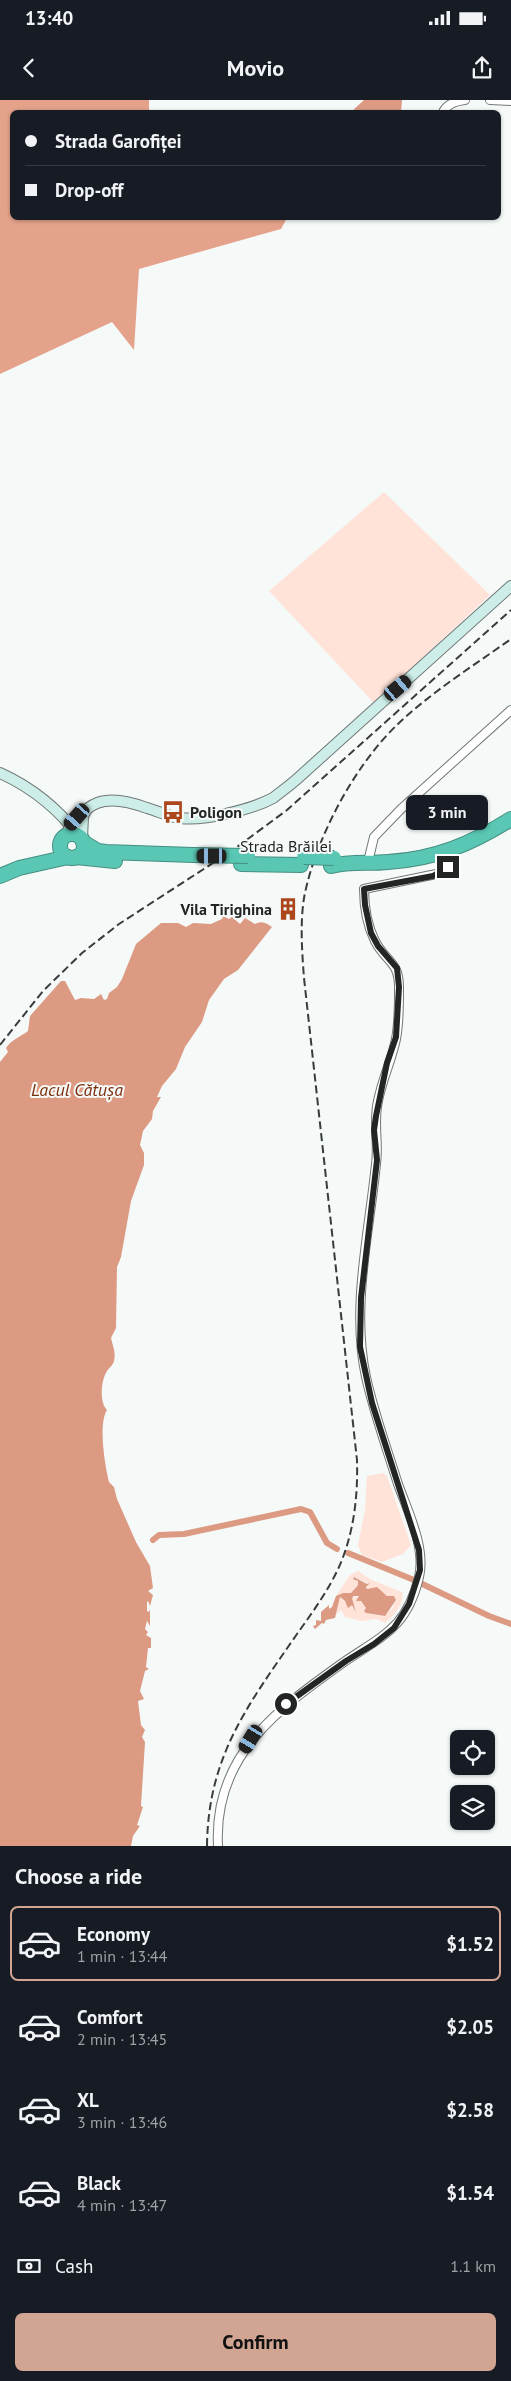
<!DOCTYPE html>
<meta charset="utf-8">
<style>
:root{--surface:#171b24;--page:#242831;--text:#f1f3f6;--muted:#9ea1a6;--line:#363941;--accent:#d2a593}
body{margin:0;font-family:"PT Sans",sans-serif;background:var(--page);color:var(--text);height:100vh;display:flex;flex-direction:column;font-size:19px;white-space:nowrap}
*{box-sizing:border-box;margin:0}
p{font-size:16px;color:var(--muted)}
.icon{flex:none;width:28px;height:28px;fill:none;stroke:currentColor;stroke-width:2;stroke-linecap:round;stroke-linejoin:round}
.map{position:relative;height:1746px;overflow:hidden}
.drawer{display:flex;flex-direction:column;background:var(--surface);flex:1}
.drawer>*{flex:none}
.hud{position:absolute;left:10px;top:10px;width:491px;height:110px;border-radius:8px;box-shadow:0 1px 4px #0004;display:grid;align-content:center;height:110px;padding:0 15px;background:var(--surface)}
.tools{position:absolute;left:450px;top:1630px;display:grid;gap:10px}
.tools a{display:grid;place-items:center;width:45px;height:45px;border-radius:8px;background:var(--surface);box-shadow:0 1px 4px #0004;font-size:25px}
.end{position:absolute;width:22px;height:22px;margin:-11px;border:6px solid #232525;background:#fff;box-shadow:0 0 0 2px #fff}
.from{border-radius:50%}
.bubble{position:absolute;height:35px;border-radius:8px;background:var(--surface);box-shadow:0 1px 4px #0004;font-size:16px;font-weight:800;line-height:35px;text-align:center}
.car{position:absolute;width:15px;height:30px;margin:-15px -8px;border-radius:6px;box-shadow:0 0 4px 1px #0007;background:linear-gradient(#222 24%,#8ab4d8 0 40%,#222 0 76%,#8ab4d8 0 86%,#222 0)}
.hud b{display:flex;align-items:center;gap:18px;height:48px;font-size:19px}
.hud b+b{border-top:1px solid var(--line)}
.hud i{width:12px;height:12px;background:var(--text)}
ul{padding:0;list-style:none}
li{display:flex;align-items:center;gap:15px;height:75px;margin:0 10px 8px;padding:0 5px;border:2px solid transparent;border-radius:8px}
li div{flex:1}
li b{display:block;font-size:19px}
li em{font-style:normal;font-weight:800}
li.active{border-color:var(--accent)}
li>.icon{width:45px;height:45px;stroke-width:1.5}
h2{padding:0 15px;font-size:22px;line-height:60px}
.pay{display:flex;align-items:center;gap:12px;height:55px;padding:0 15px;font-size:19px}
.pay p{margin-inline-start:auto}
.primary-button{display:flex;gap:10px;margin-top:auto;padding:10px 15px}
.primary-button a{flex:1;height:58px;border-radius:8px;background:var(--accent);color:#111;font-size:20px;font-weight:800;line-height:58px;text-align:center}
.status{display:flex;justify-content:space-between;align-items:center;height:35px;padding:0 25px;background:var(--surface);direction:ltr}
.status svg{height:14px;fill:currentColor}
header{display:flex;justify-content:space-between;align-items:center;height:65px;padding:0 15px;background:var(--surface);font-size:22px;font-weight:800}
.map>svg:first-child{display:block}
</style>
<div class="status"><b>13:40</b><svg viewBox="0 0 49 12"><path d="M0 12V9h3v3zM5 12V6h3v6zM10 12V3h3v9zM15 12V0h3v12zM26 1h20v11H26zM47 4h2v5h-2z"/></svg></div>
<header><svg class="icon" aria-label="back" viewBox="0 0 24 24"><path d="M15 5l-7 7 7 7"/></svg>Movio<svg class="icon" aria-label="share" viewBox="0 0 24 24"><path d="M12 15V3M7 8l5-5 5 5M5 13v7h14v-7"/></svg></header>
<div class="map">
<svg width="511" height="1746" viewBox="0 0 511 1746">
<rect width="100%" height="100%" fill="#f5faf9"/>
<g fill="#ffe3d9">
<polygon points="384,392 490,495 374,603 269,491"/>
<polygon points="383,1373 387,1376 411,1445 403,1454 382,1462 362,1455 358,1445 365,1410 367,1376"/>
<path d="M358,1471L372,1480L402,1492C405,1503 393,1517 385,1523L377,1519L361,1521L345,1517L341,1510L336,1515L340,1497L348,1505L352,1504L356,1511L352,1498L359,1496L357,1501H360L366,1508V1513L383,1516L392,1509L396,1500L394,1496H387L377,1487L367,1489V1483L355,1477H353L359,1483L351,1493H343L336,1496L350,1475Z"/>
</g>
<polygon fill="#e4a28a" points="0,0 149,0 149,11 159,12 12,12 12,118 287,118 281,129 139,169 134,250 112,222 0,274"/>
<g fill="#dc9a83">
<polygon points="364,0 402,0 401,12 351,12"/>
<path d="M223,816L229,819L232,817L240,824L245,818L255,824C263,820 267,824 272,827L238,870L224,879L209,900L202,922L185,947L176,969L162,986L157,997H161L153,1011L152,1019L143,1031L140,1045L144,1053V1065L131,1101L121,1157L117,1167L116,1228L111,1238C113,1247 116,1252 114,1261C113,1265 109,1268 107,1271C101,1280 99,1302 107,1310C98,1324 105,1366 109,1382L114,1387L117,1399L136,1442L150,1466L153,1488L148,1491L153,1495L150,1506L148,1501L147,1502V1511L149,1512L150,1509V1526L147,1521L145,1529L148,1532L146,1535L151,1538V1548H148L146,1567L149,1569L145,1571L140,1591L144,1599L138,1601L141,1625L145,1630L142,1637L145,1642L141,1706L143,1707L137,1725L140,1726L133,1736L131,1746H0V962L8,952L6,948C11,940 20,937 28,931L30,916L61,881H65L75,900L81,898L94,899L101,894L104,900L107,899L109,893L117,887L122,879L136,844L161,823H178L186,827L193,823L211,824L222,819Z"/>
<polygon points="354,1477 367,1484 370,1483 366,1487 367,1489 377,1487 387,1496 394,1496 396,1500 385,1516 366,1513 364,1511 366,1508 361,1501 356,1501 359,1496 354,1496 352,1498 356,1512 352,1505 348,1508 345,1501 340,1497 335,1518 326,1520 324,1524 322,1523 315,1529 313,1526 316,1525 316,1520 321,1521 321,1512 329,1505 329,1509 332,1507 336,1496 343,1493 351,1493 358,1485 358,1481 353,1479"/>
</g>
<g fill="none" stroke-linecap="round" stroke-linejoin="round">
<g stroke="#dc9a83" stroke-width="6">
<polyline points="153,1440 159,1435 184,1434 301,1409 310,1412 327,1443 337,1449"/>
<polyline points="348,1453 414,1480 489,1516 511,1524"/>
</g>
<defs>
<g id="street">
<polyline points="490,0 511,1"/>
<path d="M443,12C447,4 455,1 465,0"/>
<polyline points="368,762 374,737 401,709 511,610"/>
<path d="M218,1746C213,1655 278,1609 344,1562C382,1536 407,1528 419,1477C426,1448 408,1412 398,1384C387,1349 374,1313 366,1277C351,1208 369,1134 376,1064C379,1043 373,1022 378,1001C382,980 392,959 396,939C399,924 399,907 399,891C400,860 386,863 375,841C367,825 364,806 364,789L441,773L448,767L451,751"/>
</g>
<g id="secondary">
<path d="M0,673C31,687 59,710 79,736"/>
<path d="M63,739C86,700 104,692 147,708C158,711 169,717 180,718C204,721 251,710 273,698C281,692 289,686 297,679L511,486"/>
<polyline points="82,739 83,716 87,709"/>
</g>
<g id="highway">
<circle cx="72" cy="746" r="12"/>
<polyline points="83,742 98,751 106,752 193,755"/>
<polyline points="76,757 115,761"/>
<polyline points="241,764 301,765"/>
<path d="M331,766C350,761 369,764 388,762C436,759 471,744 511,719"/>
<polyline points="0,776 19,768 68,757"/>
</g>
</defs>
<use href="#street" stroke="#727776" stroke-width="10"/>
<use href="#secondary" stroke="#727776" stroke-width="12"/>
<use href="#highway" stroke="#468e81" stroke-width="16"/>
<use href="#street" stroke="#fff" stroke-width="8"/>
<use href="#secondary" stroke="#cdeee8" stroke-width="10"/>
<use href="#highway" stroke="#59c7b3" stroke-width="14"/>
<g stroke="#393c3c" stroke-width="2" stroke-dasharray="8 4" stroke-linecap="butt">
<polyline points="0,945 43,891 82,853 119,824 233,750 287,710 511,510"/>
<path d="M207,1746C208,1656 248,1605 297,1534C312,1513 328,1491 339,1467C354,1433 358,1396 357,1360L304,878C302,852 300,824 304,798C315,739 355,664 399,623C433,591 473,566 511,539"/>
</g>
<defs>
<g id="highway-bridge">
<polyline points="193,755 248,756"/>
<polyline points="304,757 334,758"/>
</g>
</defs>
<use href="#highway-bridge" stroke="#468e81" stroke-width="16" stroke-linecap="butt"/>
<use href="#highway-bridge" stroke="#59c7b3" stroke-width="14"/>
</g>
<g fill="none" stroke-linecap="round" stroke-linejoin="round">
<polyline stroke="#232525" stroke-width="6" points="286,1604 346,1561 374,1544 394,1528 409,1504 420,1470 419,1450 372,1303 360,1247 361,1198 377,1060 374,1030 376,1016 387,963 396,937 399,887 397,868 378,846 371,833 365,805 364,789 433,776 448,767"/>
</g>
<defs>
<symbol id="bus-bare" viewBox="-9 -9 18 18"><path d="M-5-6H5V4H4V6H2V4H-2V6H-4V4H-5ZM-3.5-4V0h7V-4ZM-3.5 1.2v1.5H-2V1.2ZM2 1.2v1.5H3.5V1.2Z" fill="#ac461b" stroke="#f5faf9" stroke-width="2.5" paint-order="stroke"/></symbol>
<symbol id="building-bare" viewBox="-9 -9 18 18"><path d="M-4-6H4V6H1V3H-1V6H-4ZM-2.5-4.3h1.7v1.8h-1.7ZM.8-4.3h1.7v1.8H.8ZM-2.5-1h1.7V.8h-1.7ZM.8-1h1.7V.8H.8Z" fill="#ac461b" stroke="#f5faf9" stroke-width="2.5" paint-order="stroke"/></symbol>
</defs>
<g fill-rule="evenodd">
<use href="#bus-bare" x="157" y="696" width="32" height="32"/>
<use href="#building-bare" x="272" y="793" width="32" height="32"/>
</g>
<g text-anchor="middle" stroke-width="4" stroke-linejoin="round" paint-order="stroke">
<g font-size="16" font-weight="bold" fill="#232525" stroke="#f5faf9" text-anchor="start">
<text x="190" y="718">Poligon</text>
<text x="272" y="815" text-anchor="end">Vila Tirighina</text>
</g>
<g font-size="16" fill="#232525" stroke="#f5faf9">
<text x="286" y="752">Strada Brăilei</text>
</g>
<g font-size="18" font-style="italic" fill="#7c2f0d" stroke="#f5faf9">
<text x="77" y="996">Lacul Cătușa</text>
</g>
</g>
</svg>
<div class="tools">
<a><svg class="icon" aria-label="locate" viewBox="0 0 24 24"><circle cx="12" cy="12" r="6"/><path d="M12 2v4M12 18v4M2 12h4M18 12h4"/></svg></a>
<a><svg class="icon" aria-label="layers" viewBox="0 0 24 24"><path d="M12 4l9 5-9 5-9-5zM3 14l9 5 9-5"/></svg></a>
</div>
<i class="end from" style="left:286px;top:1604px"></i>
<i class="end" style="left:448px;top:767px"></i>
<div class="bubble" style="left:406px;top:695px;width:82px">3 min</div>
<i class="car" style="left:398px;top:588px;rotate:50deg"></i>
<i class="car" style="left:77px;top:717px;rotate:221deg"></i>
<i class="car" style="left:212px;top:756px;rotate:270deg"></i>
<i class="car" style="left:251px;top:1639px;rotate:211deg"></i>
<div class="hud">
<b><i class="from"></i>Strada Garofiței</b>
<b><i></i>Drop-off</b>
</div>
</div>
<section class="drawer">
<h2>Choose a ride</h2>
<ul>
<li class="active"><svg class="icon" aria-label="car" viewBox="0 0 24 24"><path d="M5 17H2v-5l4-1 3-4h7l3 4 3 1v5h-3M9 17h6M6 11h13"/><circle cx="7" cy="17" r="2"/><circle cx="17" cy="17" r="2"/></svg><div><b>Economy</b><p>1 min · 13:44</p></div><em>$1.52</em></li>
<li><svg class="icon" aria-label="car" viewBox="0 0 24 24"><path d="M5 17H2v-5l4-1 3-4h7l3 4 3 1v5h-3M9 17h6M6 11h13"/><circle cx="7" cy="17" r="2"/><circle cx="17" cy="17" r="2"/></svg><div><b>Comfort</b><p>2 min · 13:45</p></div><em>$2.05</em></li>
<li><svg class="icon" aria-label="car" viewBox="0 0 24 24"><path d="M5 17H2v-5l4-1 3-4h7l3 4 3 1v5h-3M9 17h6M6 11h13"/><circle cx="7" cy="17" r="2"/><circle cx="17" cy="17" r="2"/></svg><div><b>XL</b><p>3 min · 13:46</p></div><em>$2.58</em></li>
<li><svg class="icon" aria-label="car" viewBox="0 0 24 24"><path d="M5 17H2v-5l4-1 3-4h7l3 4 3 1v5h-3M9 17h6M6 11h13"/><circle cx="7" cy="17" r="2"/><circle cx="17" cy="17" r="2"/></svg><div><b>Black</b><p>4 min · 13:47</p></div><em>$1.54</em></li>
</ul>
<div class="pay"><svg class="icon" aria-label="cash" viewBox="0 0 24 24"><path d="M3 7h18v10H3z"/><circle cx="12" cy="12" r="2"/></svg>Cash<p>1.1 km</p></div>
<div class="primary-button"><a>Confirm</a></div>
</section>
